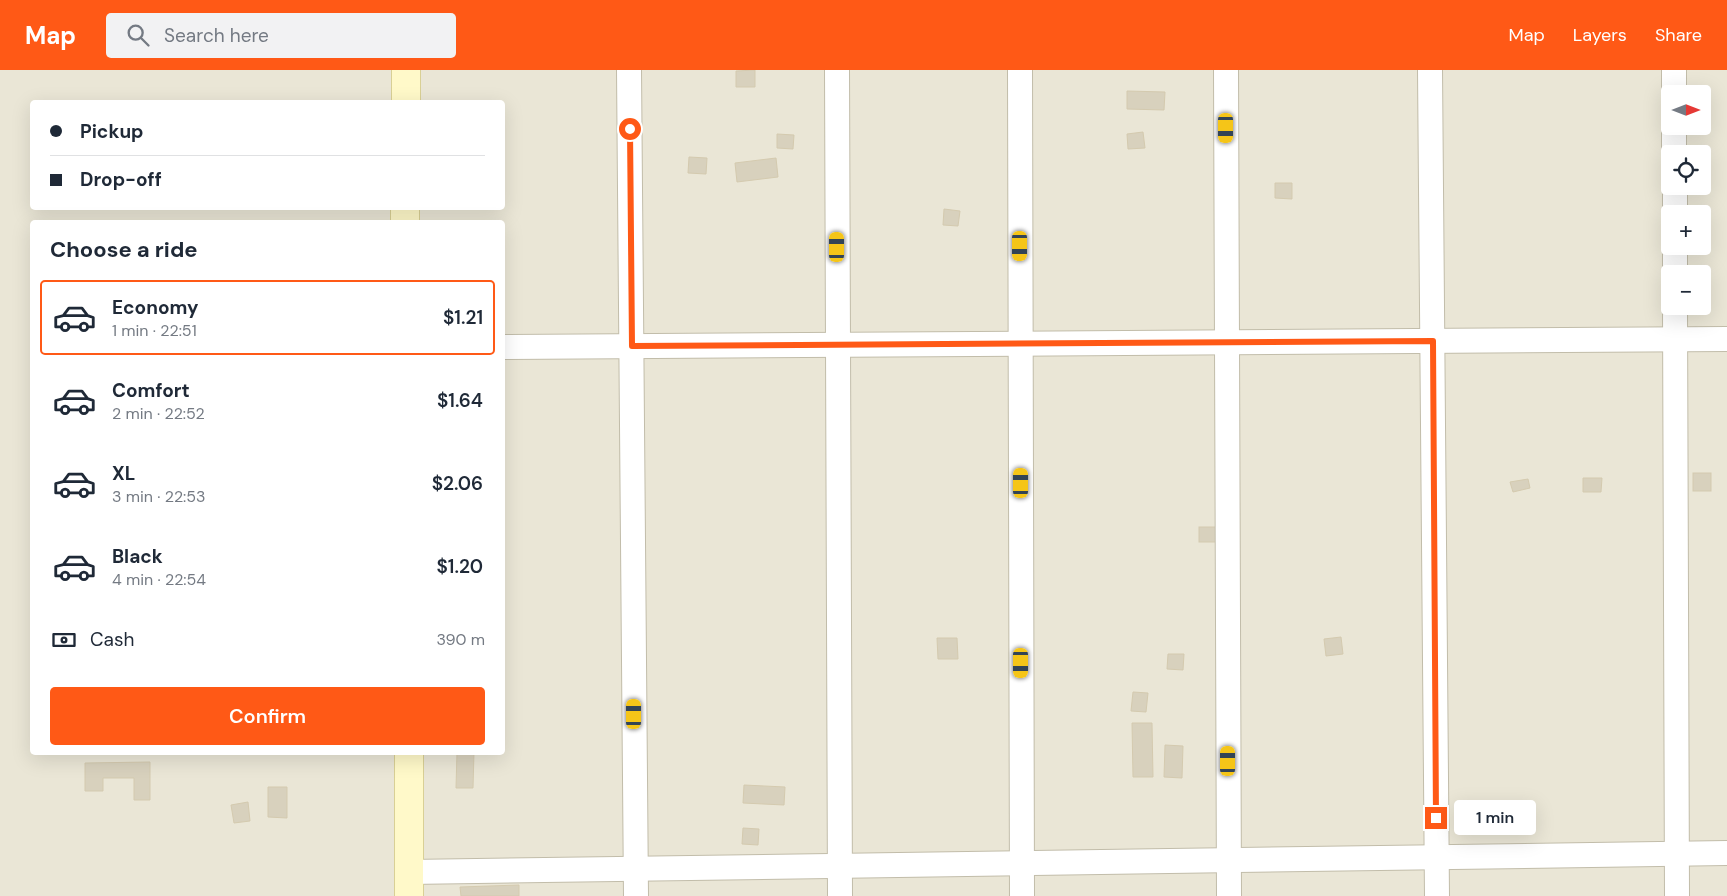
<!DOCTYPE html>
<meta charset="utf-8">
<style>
:root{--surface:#fff;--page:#f2f2f3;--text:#1f2937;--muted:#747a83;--line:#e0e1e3;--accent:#ff5916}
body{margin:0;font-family:"DM Sans",sans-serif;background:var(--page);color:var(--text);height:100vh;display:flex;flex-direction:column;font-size:19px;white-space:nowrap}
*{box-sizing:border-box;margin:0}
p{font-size:16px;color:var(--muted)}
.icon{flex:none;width:28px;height:28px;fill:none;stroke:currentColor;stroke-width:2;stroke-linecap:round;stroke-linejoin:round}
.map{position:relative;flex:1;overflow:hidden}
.details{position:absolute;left:30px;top:150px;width:475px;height:535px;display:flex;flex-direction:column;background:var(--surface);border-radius:5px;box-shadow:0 5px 20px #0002}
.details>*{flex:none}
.top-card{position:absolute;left:30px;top:30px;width:475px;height:110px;border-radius:5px;box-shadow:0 5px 20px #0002;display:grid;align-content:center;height:110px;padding:0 20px;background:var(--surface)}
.needle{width:32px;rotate:90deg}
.controls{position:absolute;left:1661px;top:15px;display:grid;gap:10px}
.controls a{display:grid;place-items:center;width:50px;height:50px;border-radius:5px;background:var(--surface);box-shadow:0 5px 20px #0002;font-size:25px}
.end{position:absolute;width:22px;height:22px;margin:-11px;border:6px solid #ff5916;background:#fff;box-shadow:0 0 0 2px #fff}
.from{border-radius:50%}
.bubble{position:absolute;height:35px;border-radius:5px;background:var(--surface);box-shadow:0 5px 20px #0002;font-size:16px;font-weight:600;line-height:35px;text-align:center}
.car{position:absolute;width:15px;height:30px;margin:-15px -8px;border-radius:6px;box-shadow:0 0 4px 1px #0007;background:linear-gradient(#f5c518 24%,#345 0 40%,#f5c518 0 76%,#345 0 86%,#f5c518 0)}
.top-card b{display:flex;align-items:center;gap:18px;height:48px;font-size:19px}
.top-card b+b{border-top:1px solid var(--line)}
.top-card i{width:12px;height:12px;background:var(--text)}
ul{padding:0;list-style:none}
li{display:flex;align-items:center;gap:15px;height:75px;margin:0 10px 8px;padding:0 10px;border:2px solid transparent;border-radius:5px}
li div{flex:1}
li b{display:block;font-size:19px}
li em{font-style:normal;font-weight:600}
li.on{border-color:var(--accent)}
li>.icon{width:45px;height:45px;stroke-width:1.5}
h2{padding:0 20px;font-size:22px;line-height:60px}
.pay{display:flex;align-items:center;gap:12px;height:55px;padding:0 20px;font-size:19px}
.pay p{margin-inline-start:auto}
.action{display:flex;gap:10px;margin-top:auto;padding:10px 20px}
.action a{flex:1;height:58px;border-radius:5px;background:var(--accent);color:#fff;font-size:20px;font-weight:600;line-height:58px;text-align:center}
header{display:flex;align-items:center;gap:30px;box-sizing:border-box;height:70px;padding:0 25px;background:var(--accent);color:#fff}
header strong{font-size:24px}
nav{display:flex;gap:28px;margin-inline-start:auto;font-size:18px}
.search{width:350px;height:45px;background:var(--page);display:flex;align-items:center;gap:12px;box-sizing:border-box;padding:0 18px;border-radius:5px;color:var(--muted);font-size:19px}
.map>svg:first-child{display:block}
</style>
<header>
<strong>Map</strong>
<div class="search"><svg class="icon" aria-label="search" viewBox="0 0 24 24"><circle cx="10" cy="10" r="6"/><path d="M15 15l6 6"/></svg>Search here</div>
<nav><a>Map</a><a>Layers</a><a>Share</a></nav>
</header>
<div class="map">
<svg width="1727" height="826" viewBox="0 0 1727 826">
<rect width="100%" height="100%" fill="#f5f3e9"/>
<path fill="#eae6d6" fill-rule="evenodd" d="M0,0H1727V826H0ZM1670,24H1702V56H1670ZM32,32H502V138H32ZM1670,84H1702V116H1670ZM1670,144H1702V176H1670ZM32,152H502V682H32ZM1670,204H1702V236H1670Z"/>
<g fill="#d8d1bd" stroke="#d4caaf">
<polygon points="755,0 755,17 736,17 736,1"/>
<polygon points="1127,21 1165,22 1164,40 1127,39"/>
<polygon points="1143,62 1145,78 1128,79 1127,64"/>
<polygon points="777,64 794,65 793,79 777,78"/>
<polygon points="689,87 707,88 706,104 688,103"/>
<polygon points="776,88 778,107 737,112 735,93"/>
<polygon points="1275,113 1292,113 1292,129 1275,128"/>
<polygon points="944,139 960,141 958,156 943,155"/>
<rect x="1693" y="403" width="18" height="18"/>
<polygon points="1583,408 1602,408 1601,422 1583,422"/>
<polygon points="1528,409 1530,418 1513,422 1510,412"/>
<rect x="1199" y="457" width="17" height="15"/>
<polygon points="1341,567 1343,584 1326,586 1324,569"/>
<polygon points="937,568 957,568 958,589 938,589"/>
<polygon points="1168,584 1184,584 1183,600 1167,599"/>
<polygon points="1133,622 1148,623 1146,642 1131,641"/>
<polygon points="1132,653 1152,653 1153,707 1133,707"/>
<polygon points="1165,675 1183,676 1182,708 1164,707"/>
<polygon points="457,682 474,682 473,718 456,718"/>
<polygon points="150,692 150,730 134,730 134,708 103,708 103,721 85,721 85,693"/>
<polygon points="744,715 785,717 784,735 743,733"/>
<polygon points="268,717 287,717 287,748 268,747"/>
<polygon points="248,732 250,751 234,753 231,735"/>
<polygon points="743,758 759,759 758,775 742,774"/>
<polygon points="519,815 519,826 461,826 460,817"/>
</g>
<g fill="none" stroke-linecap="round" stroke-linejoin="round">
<defs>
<g id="street">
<polyline points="629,0 636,826"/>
<polyline points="837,0 840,826"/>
<polyline points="1020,0 1022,826"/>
<polyline points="1226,0 1229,826"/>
<polyline points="1430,0 1437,826"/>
<polyline points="1674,0 1674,24"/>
<polyline points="1674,56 1674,84"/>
<polyline points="1675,116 1675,144"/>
<polyline points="1675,176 1675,204"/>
<polyline points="1675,236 1677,826"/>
<polyline points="502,277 1727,269"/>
<polyline points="409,802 1727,783"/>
</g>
<g id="secondary">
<polyline points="406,32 406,0"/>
<polyline points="405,152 405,138"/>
<polyline points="409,682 409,826"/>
</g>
</defs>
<use href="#street" stroke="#c2bdaa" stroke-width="26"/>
<use href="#secondary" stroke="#d9d095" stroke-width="30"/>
<use href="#street" stroke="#fff" stroke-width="24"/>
<use href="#secondary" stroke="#fff9c9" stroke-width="28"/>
</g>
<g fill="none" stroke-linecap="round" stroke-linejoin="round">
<polyline stroke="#ff5916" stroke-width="6" points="630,59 632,276 1433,271 1436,748"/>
</g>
</svg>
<div class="controls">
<a><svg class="needle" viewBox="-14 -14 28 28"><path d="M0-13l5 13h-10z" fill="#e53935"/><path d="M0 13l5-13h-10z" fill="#747a83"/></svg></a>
<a><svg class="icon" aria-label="locate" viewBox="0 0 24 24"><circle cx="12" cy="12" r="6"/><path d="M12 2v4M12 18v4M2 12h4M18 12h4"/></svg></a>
<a>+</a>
<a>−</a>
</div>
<i class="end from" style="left:630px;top:59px"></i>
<i class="end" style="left:1436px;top:748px"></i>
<div class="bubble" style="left:1454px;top:730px;width:82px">1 min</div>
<i class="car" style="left:1226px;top:58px;rotate:180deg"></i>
<i class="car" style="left:1020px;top:176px;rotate:180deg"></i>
<i class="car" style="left:837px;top:177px;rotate:0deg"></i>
<i class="car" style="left:1021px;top:413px;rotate:0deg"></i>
<i class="car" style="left:1021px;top:593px;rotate:180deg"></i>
<i class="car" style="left:634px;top:644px;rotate:0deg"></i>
<i class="car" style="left:1228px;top:691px;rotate:0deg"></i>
<div class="top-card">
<b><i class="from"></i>Pickup</b>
<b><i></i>Drop-off</b>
</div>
<section class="details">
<h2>Choose a ride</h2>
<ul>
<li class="on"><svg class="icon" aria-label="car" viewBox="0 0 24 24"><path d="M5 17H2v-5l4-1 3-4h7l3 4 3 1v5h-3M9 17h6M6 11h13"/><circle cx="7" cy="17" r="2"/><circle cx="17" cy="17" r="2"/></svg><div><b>Economy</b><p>1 min · 22:51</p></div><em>$1.21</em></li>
<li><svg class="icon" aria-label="car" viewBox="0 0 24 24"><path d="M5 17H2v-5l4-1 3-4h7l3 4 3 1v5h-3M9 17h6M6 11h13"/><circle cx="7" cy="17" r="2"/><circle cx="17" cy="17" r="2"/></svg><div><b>Comfort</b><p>2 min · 22:52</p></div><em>$1.64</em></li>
<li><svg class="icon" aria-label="car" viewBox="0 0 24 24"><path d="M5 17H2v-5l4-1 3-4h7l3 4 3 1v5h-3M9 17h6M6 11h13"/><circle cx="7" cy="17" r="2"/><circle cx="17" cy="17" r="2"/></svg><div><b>XL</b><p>3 min · 22:53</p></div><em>$2.06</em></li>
<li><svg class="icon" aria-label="car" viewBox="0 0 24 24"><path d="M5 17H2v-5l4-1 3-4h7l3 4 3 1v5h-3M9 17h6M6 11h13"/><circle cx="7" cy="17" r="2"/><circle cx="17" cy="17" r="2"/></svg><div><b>Black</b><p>4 min · 22:54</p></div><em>$1.20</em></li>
</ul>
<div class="pay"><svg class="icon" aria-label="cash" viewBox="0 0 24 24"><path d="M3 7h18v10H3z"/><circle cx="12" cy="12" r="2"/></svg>Cash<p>390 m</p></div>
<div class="action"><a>Confirm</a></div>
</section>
</div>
